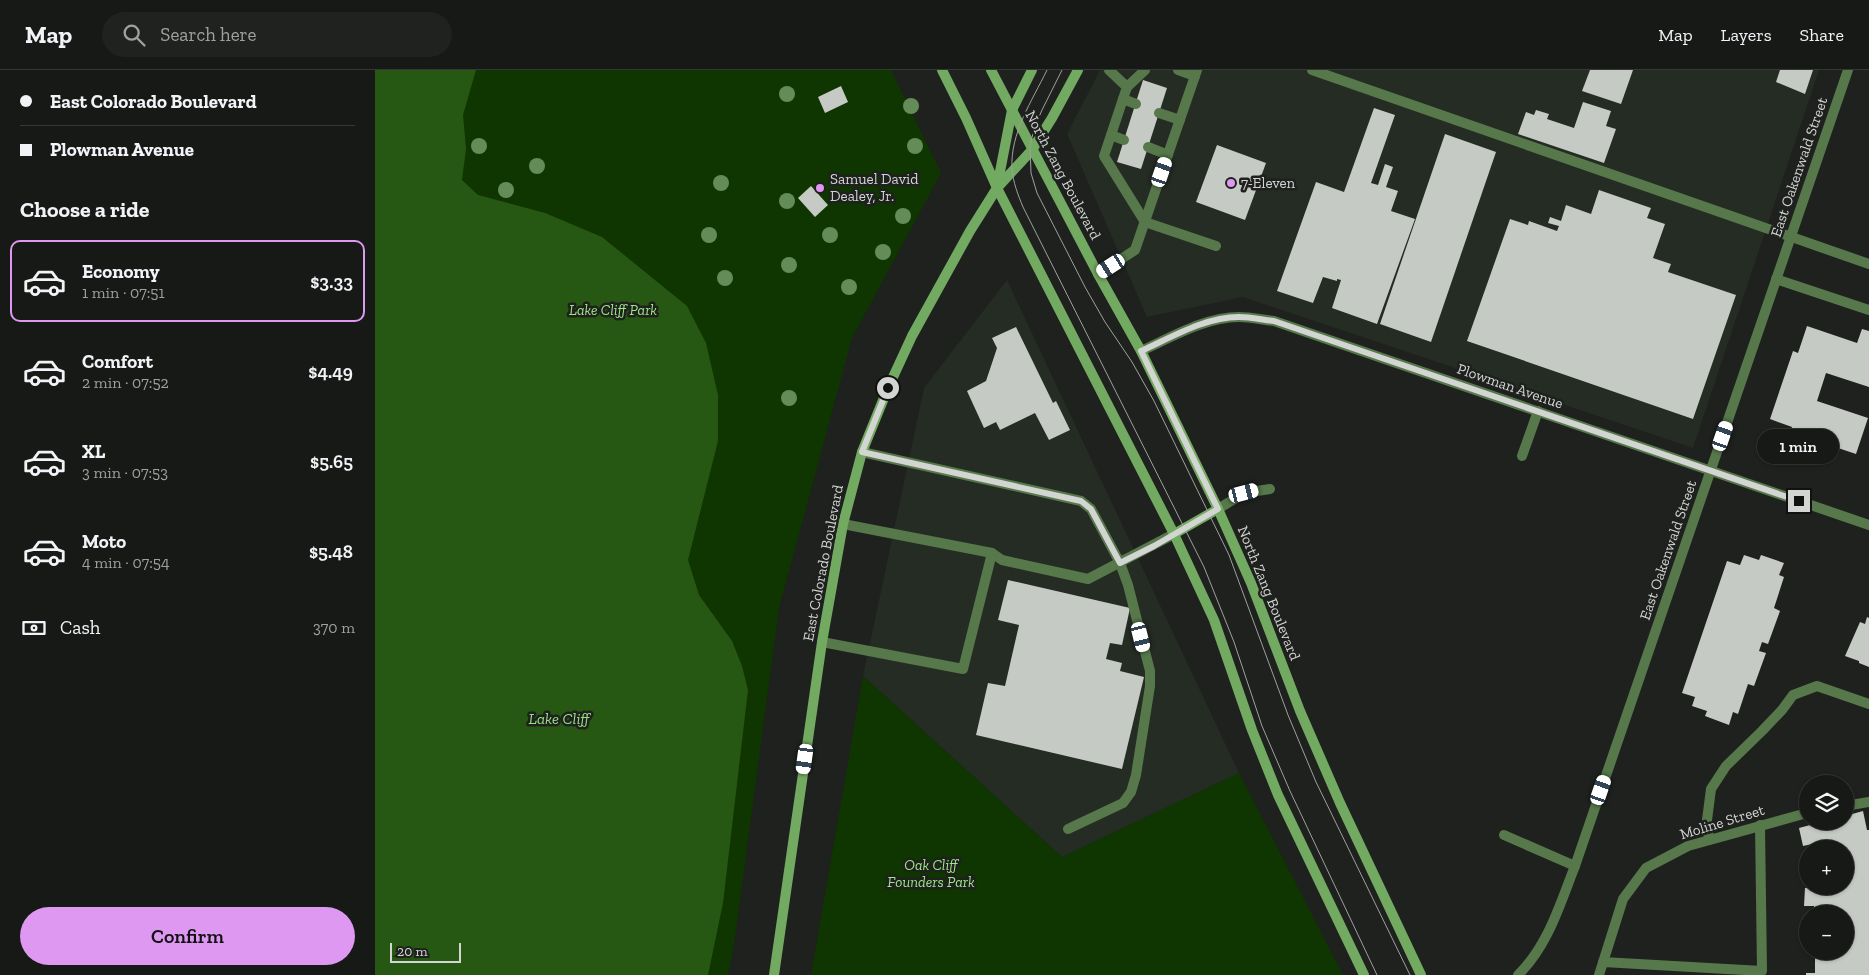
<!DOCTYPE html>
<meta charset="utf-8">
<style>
:root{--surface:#161916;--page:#1f221f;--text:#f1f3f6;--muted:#9ea0a1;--line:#353835;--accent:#de98f2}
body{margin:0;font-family:"Zilla Slab",serif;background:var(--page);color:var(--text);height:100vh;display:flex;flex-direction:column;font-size:19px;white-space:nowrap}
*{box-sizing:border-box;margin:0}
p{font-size:16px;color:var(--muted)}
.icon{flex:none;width:28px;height:28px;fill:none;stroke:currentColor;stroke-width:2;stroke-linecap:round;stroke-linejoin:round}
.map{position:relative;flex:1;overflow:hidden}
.panel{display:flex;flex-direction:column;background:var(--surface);width:375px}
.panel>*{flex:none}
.top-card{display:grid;align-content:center;height:110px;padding:0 20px;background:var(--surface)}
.fabs{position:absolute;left:1424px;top:705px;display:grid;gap:10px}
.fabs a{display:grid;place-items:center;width:55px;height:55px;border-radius:50%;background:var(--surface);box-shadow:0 1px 4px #0004,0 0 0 1px var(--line);font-size:25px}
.scale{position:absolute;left:15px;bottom:12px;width:71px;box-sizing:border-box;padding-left:5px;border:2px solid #d2d5d2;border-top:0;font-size:14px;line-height:18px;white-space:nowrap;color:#d2d5d2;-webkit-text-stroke:4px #1e211d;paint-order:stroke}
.end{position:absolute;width:22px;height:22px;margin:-11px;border:6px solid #d2d5d2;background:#111;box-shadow:0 0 0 2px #111}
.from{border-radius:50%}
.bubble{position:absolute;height:35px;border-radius:18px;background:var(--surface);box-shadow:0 1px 4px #0004,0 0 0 1px var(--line);font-size:16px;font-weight:600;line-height:35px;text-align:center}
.car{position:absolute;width:15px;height:30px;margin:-15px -8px;border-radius:6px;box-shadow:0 0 4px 1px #0007;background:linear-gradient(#fff 24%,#345 0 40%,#fff 0 76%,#345 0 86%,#fff 0)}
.top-card b{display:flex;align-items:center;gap:18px;height:48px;font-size:19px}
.top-card b+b{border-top:1px solid var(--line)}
.top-card i{width:12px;height:12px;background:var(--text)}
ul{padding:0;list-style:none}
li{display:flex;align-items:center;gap:15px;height:82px;margin:0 10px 8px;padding:0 10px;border:2px solid transparent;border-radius:10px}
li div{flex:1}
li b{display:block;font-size:19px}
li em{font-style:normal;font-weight:600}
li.selected{border-color:var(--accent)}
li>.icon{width:45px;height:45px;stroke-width:1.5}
h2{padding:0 20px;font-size:22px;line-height:60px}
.pay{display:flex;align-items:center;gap:12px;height:55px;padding:0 20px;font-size:19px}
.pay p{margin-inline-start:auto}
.action{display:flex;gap:10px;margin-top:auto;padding:10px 20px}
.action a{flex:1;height:58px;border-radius:30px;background:var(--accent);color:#111;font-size:20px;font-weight:600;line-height:58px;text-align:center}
header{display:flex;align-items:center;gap:30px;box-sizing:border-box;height:70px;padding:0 25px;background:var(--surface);border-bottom:1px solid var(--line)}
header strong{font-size:24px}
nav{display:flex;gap:28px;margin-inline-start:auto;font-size:18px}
.search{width:350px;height:45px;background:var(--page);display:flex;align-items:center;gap:12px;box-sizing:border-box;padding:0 18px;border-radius:28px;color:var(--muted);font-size:19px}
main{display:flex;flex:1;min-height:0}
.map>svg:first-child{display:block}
</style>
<header>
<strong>Map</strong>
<div class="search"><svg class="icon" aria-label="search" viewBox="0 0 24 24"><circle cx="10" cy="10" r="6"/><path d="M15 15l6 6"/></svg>Search here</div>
<nav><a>Map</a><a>Layers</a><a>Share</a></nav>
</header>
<main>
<section class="panel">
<div class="top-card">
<b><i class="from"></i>East Colorado Boulevard</b>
<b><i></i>Plowman Avenue</b>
</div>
<h2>Choose a ride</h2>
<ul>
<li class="selected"><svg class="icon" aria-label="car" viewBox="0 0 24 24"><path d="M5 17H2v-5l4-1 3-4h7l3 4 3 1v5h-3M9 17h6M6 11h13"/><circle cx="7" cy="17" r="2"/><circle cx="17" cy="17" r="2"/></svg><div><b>Economy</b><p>1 min · 07:51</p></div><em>$3.33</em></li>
<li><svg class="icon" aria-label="car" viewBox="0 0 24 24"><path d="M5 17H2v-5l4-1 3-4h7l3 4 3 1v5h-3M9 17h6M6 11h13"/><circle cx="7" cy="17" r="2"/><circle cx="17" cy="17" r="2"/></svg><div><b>Comfort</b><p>2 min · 07:52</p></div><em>$4.49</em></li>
<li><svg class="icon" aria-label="car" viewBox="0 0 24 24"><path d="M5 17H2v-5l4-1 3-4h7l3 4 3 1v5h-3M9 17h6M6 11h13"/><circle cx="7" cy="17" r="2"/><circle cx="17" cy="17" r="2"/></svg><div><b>XL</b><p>3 min · 07:53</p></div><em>$5.65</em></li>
<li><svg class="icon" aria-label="car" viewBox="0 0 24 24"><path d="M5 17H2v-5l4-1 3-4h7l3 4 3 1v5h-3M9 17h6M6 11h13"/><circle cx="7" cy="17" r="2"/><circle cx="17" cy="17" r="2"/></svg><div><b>Moto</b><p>4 min · 07:54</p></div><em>$5.48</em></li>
</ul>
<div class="pay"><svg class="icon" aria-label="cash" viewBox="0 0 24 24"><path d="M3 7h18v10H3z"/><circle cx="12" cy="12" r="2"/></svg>Cash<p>370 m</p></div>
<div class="action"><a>Confirm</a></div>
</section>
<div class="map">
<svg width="1494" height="905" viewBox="0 0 1494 905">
<rect width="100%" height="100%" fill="#1e211d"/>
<g fill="#252c23">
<polygon points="725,0 1444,0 1318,378 868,227 772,247 692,64"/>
<polygon points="632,210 864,703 687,787 488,606 549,318"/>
</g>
<g fill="#0f3600">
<polygon points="0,0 516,0 566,103 477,268 404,538 359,875 353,905 0,905"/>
<polygon points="488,606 687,787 864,703 968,905 436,905"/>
</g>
<polygon fill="#275813" points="0,0 101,0 88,45 91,79 87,110 103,125 170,143 227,167 312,236 331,273 343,325 343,371 313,490 324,525 357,571 367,596 373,620 348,833 333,905 0,905"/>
<g fill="#c6cac5">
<polygon points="1215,0 1258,0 1246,34 1207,21"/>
<polygon points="1405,0 1438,0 1430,24 1401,12"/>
<polygon points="768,10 792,18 766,99 742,92"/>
<polygon points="466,16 473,32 450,43 443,27"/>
<polygon points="1208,32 1236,41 1231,56 1241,59 1229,93 1143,64 1151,42 1159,45 1161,40 1174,44 1172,49 1199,58"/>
<polygon points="999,38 1020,45 996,113 1003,115 1010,94 1018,97 1011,117 1023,121 1016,141 1040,149 1002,254 957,238 966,210 962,209 962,211 948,207 938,233 902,221 941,112 969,122"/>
<polygon points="1070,64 1121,82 1056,272 1005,254"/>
<polygon points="842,75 891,93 870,150 821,132"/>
<polygon points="436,116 453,135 440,147 423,128"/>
<polygon points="1224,120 1276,138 1272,148 1290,154 1278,188 1296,194 1293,202 1361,225 1318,349 1092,271 1135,149 1153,155 1154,151 1182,161 1184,156 1173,153 1175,147 1186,151 1191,135 1216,144"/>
<polygon points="1432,256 1482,273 1487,259 1494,261 1494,317 1451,303 1442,331 1493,348 1481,384 1415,362 1417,357 1395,349 1418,281 1423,283"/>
<polygon points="641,257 678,333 681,331 695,360 674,370 660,343 625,360 621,352 609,358 592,321 611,311 622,278 617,268"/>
<polygon points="1369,485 1384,490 1386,485 1409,493 1404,505 1409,507 1399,538 1405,541 1393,574 1387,572 1384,581 1391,583 1379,616 1373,614 1363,644 1358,642 1354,655 1330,646 1332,641 1317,636 1320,627 1307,623 1352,491 1365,495"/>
<polygon points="633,510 755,538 747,575 735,573 731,589 747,593 745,601 769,607 747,699 601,665 613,613 630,616 644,555 623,550"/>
<polygon points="1492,547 1494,548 1494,597 1484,593 1484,591 1470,586 1485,552 1490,554"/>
<polygon points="1488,741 1492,760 1494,760 1494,905 1431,905 1431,903 1440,903 1440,881 1470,881 1470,844 1439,844 1439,836 1429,836 1430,818 1439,818 1439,816 1470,816 1470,779 1441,779 1442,773 1428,776 1424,758 1450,751 1470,751 1470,746"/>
</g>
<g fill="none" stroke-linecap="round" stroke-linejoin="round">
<g stroke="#56784b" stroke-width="10">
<polyline points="734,0 752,17 729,86 770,152 841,176"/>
<polyline points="803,0 820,6"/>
<polyline points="937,0 1494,194"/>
<polyline points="752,17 770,0"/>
<polyline points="748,29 761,34"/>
<polyline points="784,43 805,50"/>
<polyline points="736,65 749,70"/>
<polyline points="773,77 793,85"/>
<polyline points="723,204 760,180 822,0"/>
<polyline points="1401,209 1494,240"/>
<polyline points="487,382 706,431 716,439 745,493 753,515 775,601 775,616 761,705 756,722 748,733 693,759"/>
<polyline points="1147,386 1163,341"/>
<polyline points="843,439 869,423 895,419"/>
<polyline points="617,483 627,490 713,509 799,464"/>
<polyline points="447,572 588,599 617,483 468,454"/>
<polyline points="1470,736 1494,732"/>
<polyline points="1129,765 1200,796"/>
<polyline points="1334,770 1332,750 1336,719 1351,696 1387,661 1407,640 1418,625 1442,616 1494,634"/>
<polyline points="1228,892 1387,901 1385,755"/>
<polyline points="1224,905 1248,829 1271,798 1313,776 1432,743"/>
</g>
<g stroke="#56784b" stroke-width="10">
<path d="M766,281C797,267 830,247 864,247C876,247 888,250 899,251L1494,455"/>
<path d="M1143,905C1173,876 1185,834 1200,796L1473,0"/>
</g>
<g stroke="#73aa61" stroke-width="10">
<polyline points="567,0 591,48 622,118 799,464 839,550 877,660 903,725 989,905"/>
<polyline points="616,0 723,204 766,281 843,439 876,513 925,641 965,733 1046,905"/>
<polyline points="622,117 637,40 657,0"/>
<polyline points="799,464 843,439"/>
<polyline points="399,905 447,572 468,454 487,382 513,318 537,266 595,161 622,118 657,80 677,48 703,0"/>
</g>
<g stroke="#9ea19e" stroke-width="1">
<path d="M672,0C657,31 635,63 637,99C638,112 643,125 648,137L829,497L859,572L887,656L915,721L1002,905"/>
<polyline points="687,0 667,40 660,56 655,75 656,103 662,123 710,217 730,252 757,292 779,331 854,485 913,645 941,712 1035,905"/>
</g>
</g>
<g fill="#648c58">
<circle cx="412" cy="24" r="8"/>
<circle cx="536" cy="36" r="8"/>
<circle cx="104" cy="76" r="8"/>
<circle cx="540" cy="76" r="8"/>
<circle cx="162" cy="96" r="8"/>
<circle cx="346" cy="113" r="8"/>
<circle cx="131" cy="120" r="8"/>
<circle cx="412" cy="131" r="8"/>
<circle cx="528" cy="146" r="8"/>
<circle cx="334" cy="165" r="8"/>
<circle cx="455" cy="165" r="8"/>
<circle cx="508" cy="182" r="8"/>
<circle cx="414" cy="195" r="8"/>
<circle cx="350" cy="208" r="8"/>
<circle cx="474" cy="217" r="8"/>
<circle cx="414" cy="328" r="8"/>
</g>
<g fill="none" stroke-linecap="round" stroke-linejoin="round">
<path stroke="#d2d5d2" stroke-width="6" d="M513,318L487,382L706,431L716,439L745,493L779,476L843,439L766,281C797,267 830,247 864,247C876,247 888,250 899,251L1424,431"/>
</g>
<g fill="#de98f2" stroke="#1e211d" stroke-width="2">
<circle cx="856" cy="113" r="5"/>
<circle cx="445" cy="118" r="5"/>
</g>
<g text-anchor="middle" stroke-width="5" stroke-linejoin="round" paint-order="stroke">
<g font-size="15" fill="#d2d5d2" stroke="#1e211d">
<text transform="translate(1424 97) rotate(-71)" y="5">East Oakenwald Street</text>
<text transform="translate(688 105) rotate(62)" y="5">North Zang Boulevard</text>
<text transform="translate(1135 316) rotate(19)" y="5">Plowman Avenue</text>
<text transform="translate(1293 480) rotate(-71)" y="5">East Oakenwald Street</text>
<text transform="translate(448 493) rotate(-79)" y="5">East Colorado Boulevard</text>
<text transform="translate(894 523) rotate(68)" y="5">North Zang Boulevard</text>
<text transform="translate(1347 752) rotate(-17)" y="5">Moline Street</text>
</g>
<g font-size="15" fill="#d2d5d2" stroke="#1e211d" text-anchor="start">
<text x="455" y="114">Samuel David<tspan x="455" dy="17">Dealey, Jr.</tspan></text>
<text x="866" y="118">7-Eleven</text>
</g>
<g font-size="15" font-style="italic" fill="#9ee488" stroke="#1e211d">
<text x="238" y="245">Lake Cliff Park</text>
<text x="556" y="800">Oak Cliff<tspan x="556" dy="17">Founders Park</tspan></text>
</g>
<g font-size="16" font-style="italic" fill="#98de82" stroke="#1e211d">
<text x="184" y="654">Lake Cliff</text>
</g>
</g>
</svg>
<div class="fabs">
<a><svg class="icon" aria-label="layers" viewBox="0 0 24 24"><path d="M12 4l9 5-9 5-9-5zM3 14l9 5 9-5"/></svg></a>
<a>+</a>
<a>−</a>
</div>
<div class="scale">20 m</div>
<i class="end from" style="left:513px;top:318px"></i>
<i class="end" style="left:1424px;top:431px"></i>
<div class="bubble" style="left:1382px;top:359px;width:82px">1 min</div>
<i class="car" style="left:787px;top:102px;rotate:19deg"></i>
<i class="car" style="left:736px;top:196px;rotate:237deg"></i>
<i class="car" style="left:1348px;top:366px;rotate:19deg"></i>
<i class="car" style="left:869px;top:423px;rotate:76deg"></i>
<i class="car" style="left:766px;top:567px;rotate:166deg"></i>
<i class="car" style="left:430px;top:689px;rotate:188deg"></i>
<i class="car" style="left:1226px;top:720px;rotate:19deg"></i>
</div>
</main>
